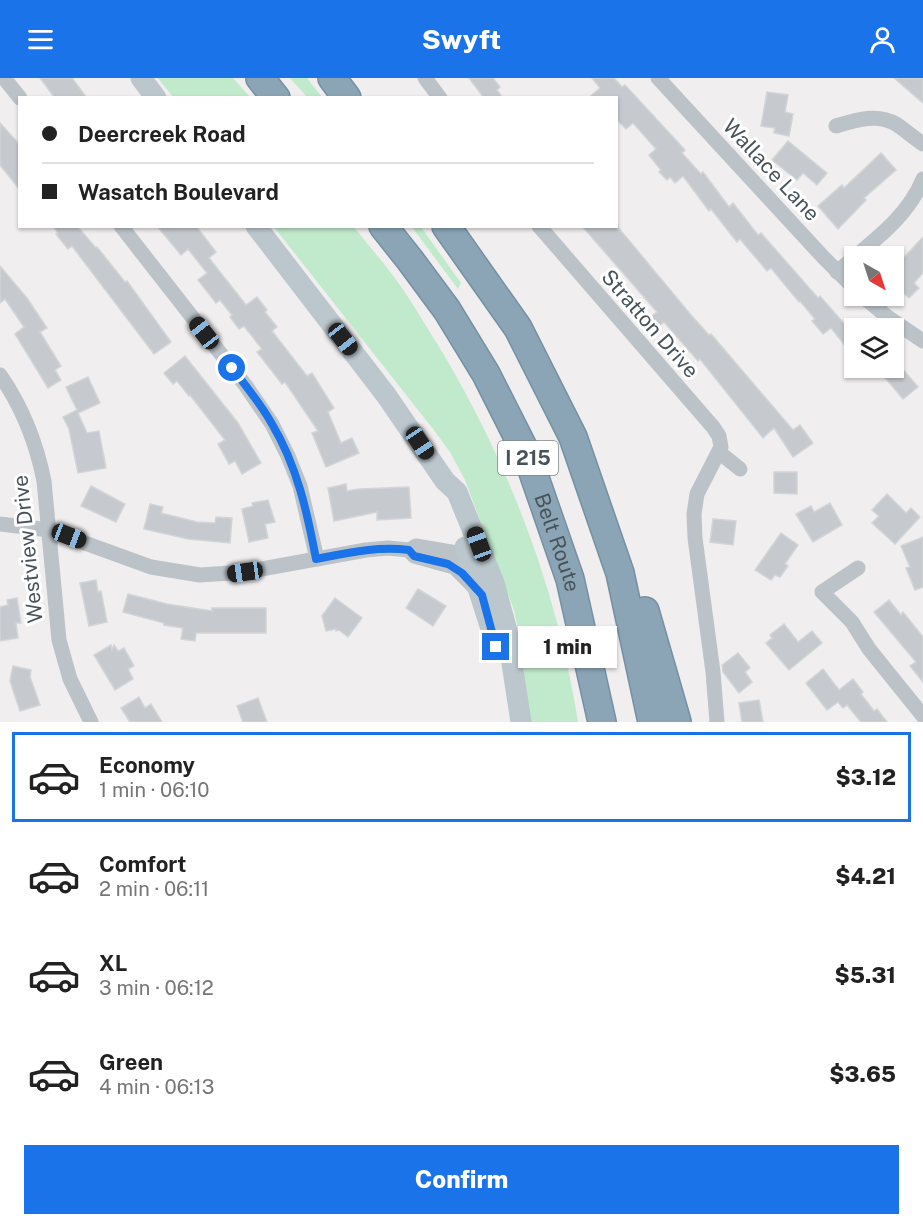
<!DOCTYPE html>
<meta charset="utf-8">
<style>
:root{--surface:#fff;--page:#f6f6f6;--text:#222;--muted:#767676;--line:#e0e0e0;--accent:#1a73e8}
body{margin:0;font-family:"Public Sans",sans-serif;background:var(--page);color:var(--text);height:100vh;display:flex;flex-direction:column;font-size:22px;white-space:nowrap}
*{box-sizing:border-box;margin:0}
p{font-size:20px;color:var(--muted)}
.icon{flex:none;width:33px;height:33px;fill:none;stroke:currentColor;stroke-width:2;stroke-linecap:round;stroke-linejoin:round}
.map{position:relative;height:644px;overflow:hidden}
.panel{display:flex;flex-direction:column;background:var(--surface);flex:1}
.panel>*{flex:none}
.top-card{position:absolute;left:18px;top:18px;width:600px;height:132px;border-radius:0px;box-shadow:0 2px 4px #0004;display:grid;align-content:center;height:132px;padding:0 24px;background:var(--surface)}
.needle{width:39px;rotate:141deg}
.tools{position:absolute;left:844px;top:168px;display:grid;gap:12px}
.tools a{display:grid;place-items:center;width:60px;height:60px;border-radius:0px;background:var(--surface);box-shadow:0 2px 4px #0004;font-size:30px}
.end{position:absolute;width:27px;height:27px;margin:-14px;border:8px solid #1a73e8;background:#fff;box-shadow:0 0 0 3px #fff}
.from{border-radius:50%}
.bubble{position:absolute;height:42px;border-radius:0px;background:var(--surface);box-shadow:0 2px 4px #0004;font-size:20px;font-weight:800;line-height:42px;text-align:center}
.car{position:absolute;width:18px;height:36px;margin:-18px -9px;border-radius:8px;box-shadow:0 0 4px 2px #0007;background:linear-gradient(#222 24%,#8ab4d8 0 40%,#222 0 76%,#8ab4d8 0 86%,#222 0)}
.top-card b{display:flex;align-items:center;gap:21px;height:57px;font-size:22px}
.top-card b+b{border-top:2px solid var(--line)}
.top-card i{width:15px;height:15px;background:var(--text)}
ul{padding:10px 0 0;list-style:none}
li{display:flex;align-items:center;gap:18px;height:90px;margin:0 12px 9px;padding:0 12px;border:3px solid transparent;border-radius:0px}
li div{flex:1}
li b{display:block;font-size:22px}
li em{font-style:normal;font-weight:800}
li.active{border-color:var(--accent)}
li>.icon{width:54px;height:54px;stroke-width:1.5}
.action{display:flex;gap:12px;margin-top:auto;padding:12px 24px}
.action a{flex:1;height:69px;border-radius:0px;background:var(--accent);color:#fff;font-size:24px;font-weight:800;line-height:69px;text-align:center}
header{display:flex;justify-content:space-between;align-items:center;height:78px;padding:0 24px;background:var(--accent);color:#fff;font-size:27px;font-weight:800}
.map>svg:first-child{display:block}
</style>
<header><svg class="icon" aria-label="menu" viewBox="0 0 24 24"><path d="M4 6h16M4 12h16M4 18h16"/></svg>Swyft<svg class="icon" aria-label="person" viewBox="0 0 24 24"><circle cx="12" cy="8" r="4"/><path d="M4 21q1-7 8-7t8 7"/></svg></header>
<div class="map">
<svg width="923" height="644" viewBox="0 0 923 644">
<rect width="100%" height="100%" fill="#f0eeee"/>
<g fill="#c1e9cc">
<polygon points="158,0 233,0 250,19 173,19"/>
<polygon points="290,0 307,0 322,19 307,19"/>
<path d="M274,149H354C369,168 385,186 399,206C413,225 425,247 438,267C508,383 557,510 578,644H528L522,571L514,532L465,402L450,374L433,351Z"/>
<polygon points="412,149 421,149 461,205 458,211"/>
</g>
<g fill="#c6c9cd" stroke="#d2d5d8" stroke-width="1.5">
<polygon points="40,0 72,0 87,20 55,20"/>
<polygon points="469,0 493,0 500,9 497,12 503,20 484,20"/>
<polygon points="592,0 614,0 622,9 625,7 685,72 682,75 701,96 703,94 729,129 733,125 758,157 761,155 818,220 820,218 847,249 855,243 855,280 831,250 823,256 812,243 815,241 800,223 799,224 771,190 767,193 740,161 737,164 711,131 709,133 683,98 675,105 670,99 667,102 659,94 661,92 649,77 656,71 633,45 626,51 616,41 616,20 588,20 600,10"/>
<polygon points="894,0 923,0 923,25"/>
<polygon points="767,14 788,17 785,34 793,36 789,58 774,55 775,50 761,48"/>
<polygon points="0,45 20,67 20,112 0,87"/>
<polygon points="788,63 827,95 817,107 803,95 797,102 772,82"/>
<polygon points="881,75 896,92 864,120 866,122 838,151 818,128 842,107 844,110"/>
<polygon points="53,148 77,148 96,170 97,169 125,204 127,203 171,264 154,276 72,168 68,171 56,156 58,155"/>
<polygon points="157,148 196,148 216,174 209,180 246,227 257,219 267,232 265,234 277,249 272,253 307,298 312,295 334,330 328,334 341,365 352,360 359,375 326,389 312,355 318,353 285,304 282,306 257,274 262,271 244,248 239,251 230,239 232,237 220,222 216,225 198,202 207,195 188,171 181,177"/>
<polygon points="582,148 617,148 691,237 709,257 711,256 793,352 800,347 813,365 793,379 774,350 763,360 700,281 698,283 664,244 659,248 651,239 657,234"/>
<polygon points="923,159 923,195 914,205 919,210 909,220 894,206 894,190"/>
<polygon points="0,188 27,220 47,250 40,254 61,288 55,292 61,302 48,310 15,256 24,249 5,221 0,225"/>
<polygon points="185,278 238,345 261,385 242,396 235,383 229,386 218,366 225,362 190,317 189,318 177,303 173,306 164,295"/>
<polygon points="894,281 918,309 903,321 877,290 894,290"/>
<polygon points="88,299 100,325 78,335 87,355 99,353 106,390 78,395 69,351 63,339 77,332 66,309"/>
<polygon points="774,394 797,394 797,416 774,415"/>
<polygon points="346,406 347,413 359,411 409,409 411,440 377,442 377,434 334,443 328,410"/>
<polygon points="91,408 125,426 116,444 81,428"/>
<polygon points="887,416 906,435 911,430 920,439 895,466 872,445 879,438 872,432"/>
<polygon points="268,422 275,444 265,446 268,460 249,464 242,431 253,428 252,425"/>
<polygon points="830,425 842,447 813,464 796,436 811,428 814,434"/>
<polygon points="150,426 163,429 161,435 197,444 215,445 216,439 232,440 230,465 188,461 144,451"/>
<polygon points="713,441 736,443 733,467 710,464"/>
<polygon points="781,455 798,467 785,486 788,488 780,499 775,497 771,502 755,492"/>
<polygon points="923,459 923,509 915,512 906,490 910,489 901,468"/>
<polygon points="96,502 98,514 101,513 107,544 89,548 80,505"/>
<polygon points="418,511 446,528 433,548 406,530"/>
<polygon points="128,516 167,526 212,533 212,530 266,530 266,555 196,555 195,563 181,561 183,550 164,547 164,545 123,534"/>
<polygon points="17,520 21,545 16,545 18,560 0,563 0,529 8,527 7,522"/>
<polygon points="335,520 362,540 348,559 339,552 336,553 336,551 326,553 322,538"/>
<polygon points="889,522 901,537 903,534 923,559 923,604 910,588 916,584 874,534"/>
<polygon points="784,546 798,564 812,553 822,565 789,592 766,565 772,560 770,557"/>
<polygon points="111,567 112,572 114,567 118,573 124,570 134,588 128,591 133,601 115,612 94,577"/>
<polygon points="738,575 750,590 745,594 752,604 739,615 723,594 722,587"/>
<polygon points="13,588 31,592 30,599 40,627 20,633 10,603"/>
<polygon points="823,591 839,612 853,601 863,614 861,616 874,633 877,631 887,644 861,644 847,627 843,630 838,624 827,632 806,605"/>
<polygon points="139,619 145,630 151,626 162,644 130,644 121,630"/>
<polygon points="258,620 267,644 243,644 237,628"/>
<polygon points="759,622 763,644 742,644 739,625"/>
</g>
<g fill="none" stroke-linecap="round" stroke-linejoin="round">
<defs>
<g id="highway">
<polyline points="260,0 276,20"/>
<polyline points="332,0 347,20"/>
<path id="s1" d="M383,148L410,182L447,232L486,296L527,377L570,501L602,644"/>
<polyline points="446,148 518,250 573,359 620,495 652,644"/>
<polyline points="645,533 677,644"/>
</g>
</defs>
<use href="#highway" stroke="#7690a3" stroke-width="30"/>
<g stroke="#bbc3c9" stroke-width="15">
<polyline points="4,0 20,20"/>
<polyline points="425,0 440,20"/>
<polyline points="658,0 824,180 855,211"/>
<path d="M836,48C856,42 877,35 896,46C905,52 914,60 923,66"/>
<polyline points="121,148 246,308 272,346 288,378 300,408 317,481"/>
<polyline points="539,148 713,349 719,358 721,369 697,416 694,436 695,460 713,594 717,644"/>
<path d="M837,194C869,166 907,141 923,101"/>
<polyline points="862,218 889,240 923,263"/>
<path d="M0,297C23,330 36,363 44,403L59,562L70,601L91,644"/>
<polyline points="720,375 740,391"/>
<polyline points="0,446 49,452 151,489 200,497 245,494 366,472 388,470 409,472 416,468 474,478"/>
<polyline points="409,472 414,478 454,489 474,509"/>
<polyline points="858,490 822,514 852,544 869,571 923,638"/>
</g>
<g stroke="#bbc6cd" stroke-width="21">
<polyline points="141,0 156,20"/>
<polyline points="256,148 386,317 445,403 457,414 494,505 507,553 521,644"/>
<polyline points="465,469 492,554"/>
</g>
<use href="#highway" stroke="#8ba5b7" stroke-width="27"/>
</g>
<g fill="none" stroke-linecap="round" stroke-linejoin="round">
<path stroke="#1a73e8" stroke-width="8" d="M232,290C246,308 261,326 272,346C297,388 307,433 316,481C347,475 377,468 409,472L414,478L448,486L462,495L482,517L496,569"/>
</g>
<g text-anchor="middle" stroke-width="6" stroke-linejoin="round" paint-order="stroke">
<rect fill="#fff" stroke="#7f878b" stroke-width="1.5" x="498" y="363" width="60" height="34" rx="4.5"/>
<g font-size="20" font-weight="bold" fill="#485359">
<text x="528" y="387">I 215</text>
</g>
<g font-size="21" fill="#485359" stroke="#fff">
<text transform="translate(771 92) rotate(47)" y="7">Wallace Lane</text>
<text transform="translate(650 246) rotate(49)" y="7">Stratton Drive</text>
<text dy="7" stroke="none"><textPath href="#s1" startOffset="364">Belt Route</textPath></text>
<text transform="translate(28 471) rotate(-96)" y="7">Westview Drive</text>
</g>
</g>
</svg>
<div class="tools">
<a><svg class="needle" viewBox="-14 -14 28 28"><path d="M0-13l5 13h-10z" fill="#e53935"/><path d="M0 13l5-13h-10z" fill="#767676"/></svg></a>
<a><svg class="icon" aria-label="layers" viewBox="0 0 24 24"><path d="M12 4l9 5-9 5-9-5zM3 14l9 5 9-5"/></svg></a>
</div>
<i class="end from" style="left:232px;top:290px"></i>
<i class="end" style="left:496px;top:569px"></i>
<div class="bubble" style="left:518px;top:548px;width:99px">1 min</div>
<i class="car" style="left:204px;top:255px;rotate:322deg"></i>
<i class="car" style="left:343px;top:261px;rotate:142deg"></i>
<i class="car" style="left:420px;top:365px;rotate:146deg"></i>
<i class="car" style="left:69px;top:458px;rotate:111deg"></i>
<i class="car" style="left:479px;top:466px;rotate:340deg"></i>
<i class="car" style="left:245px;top:494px;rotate:262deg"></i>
<div class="top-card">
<b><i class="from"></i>Deercreek Road</b>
<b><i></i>Wasatch Boulevard</b>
</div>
</div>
<section class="panel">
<ul>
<li class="active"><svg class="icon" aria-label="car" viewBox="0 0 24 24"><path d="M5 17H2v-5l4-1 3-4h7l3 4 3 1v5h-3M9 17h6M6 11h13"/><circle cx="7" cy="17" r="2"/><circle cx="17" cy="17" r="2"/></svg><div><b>Economy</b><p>1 min · 06:10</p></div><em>$3.12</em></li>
<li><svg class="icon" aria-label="car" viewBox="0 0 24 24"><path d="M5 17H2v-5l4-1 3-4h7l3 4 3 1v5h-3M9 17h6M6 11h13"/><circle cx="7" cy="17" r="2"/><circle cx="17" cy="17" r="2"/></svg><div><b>Comfort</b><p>2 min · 06:11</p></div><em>$4.21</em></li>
<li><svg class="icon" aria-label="car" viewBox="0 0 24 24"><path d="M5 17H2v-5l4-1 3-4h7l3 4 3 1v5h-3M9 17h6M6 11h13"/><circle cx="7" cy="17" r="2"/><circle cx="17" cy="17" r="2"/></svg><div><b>XL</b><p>3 min · 06:12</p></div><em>$5.31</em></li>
<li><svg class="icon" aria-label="car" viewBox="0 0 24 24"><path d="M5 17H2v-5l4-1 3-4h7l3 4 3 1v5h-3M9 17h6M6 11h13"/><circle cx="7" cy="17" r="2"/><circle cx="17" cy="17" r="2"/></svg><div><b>Green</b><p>4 min · 06:13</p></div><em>$3.65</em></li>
</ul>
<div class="action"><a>Confirm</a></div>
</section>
